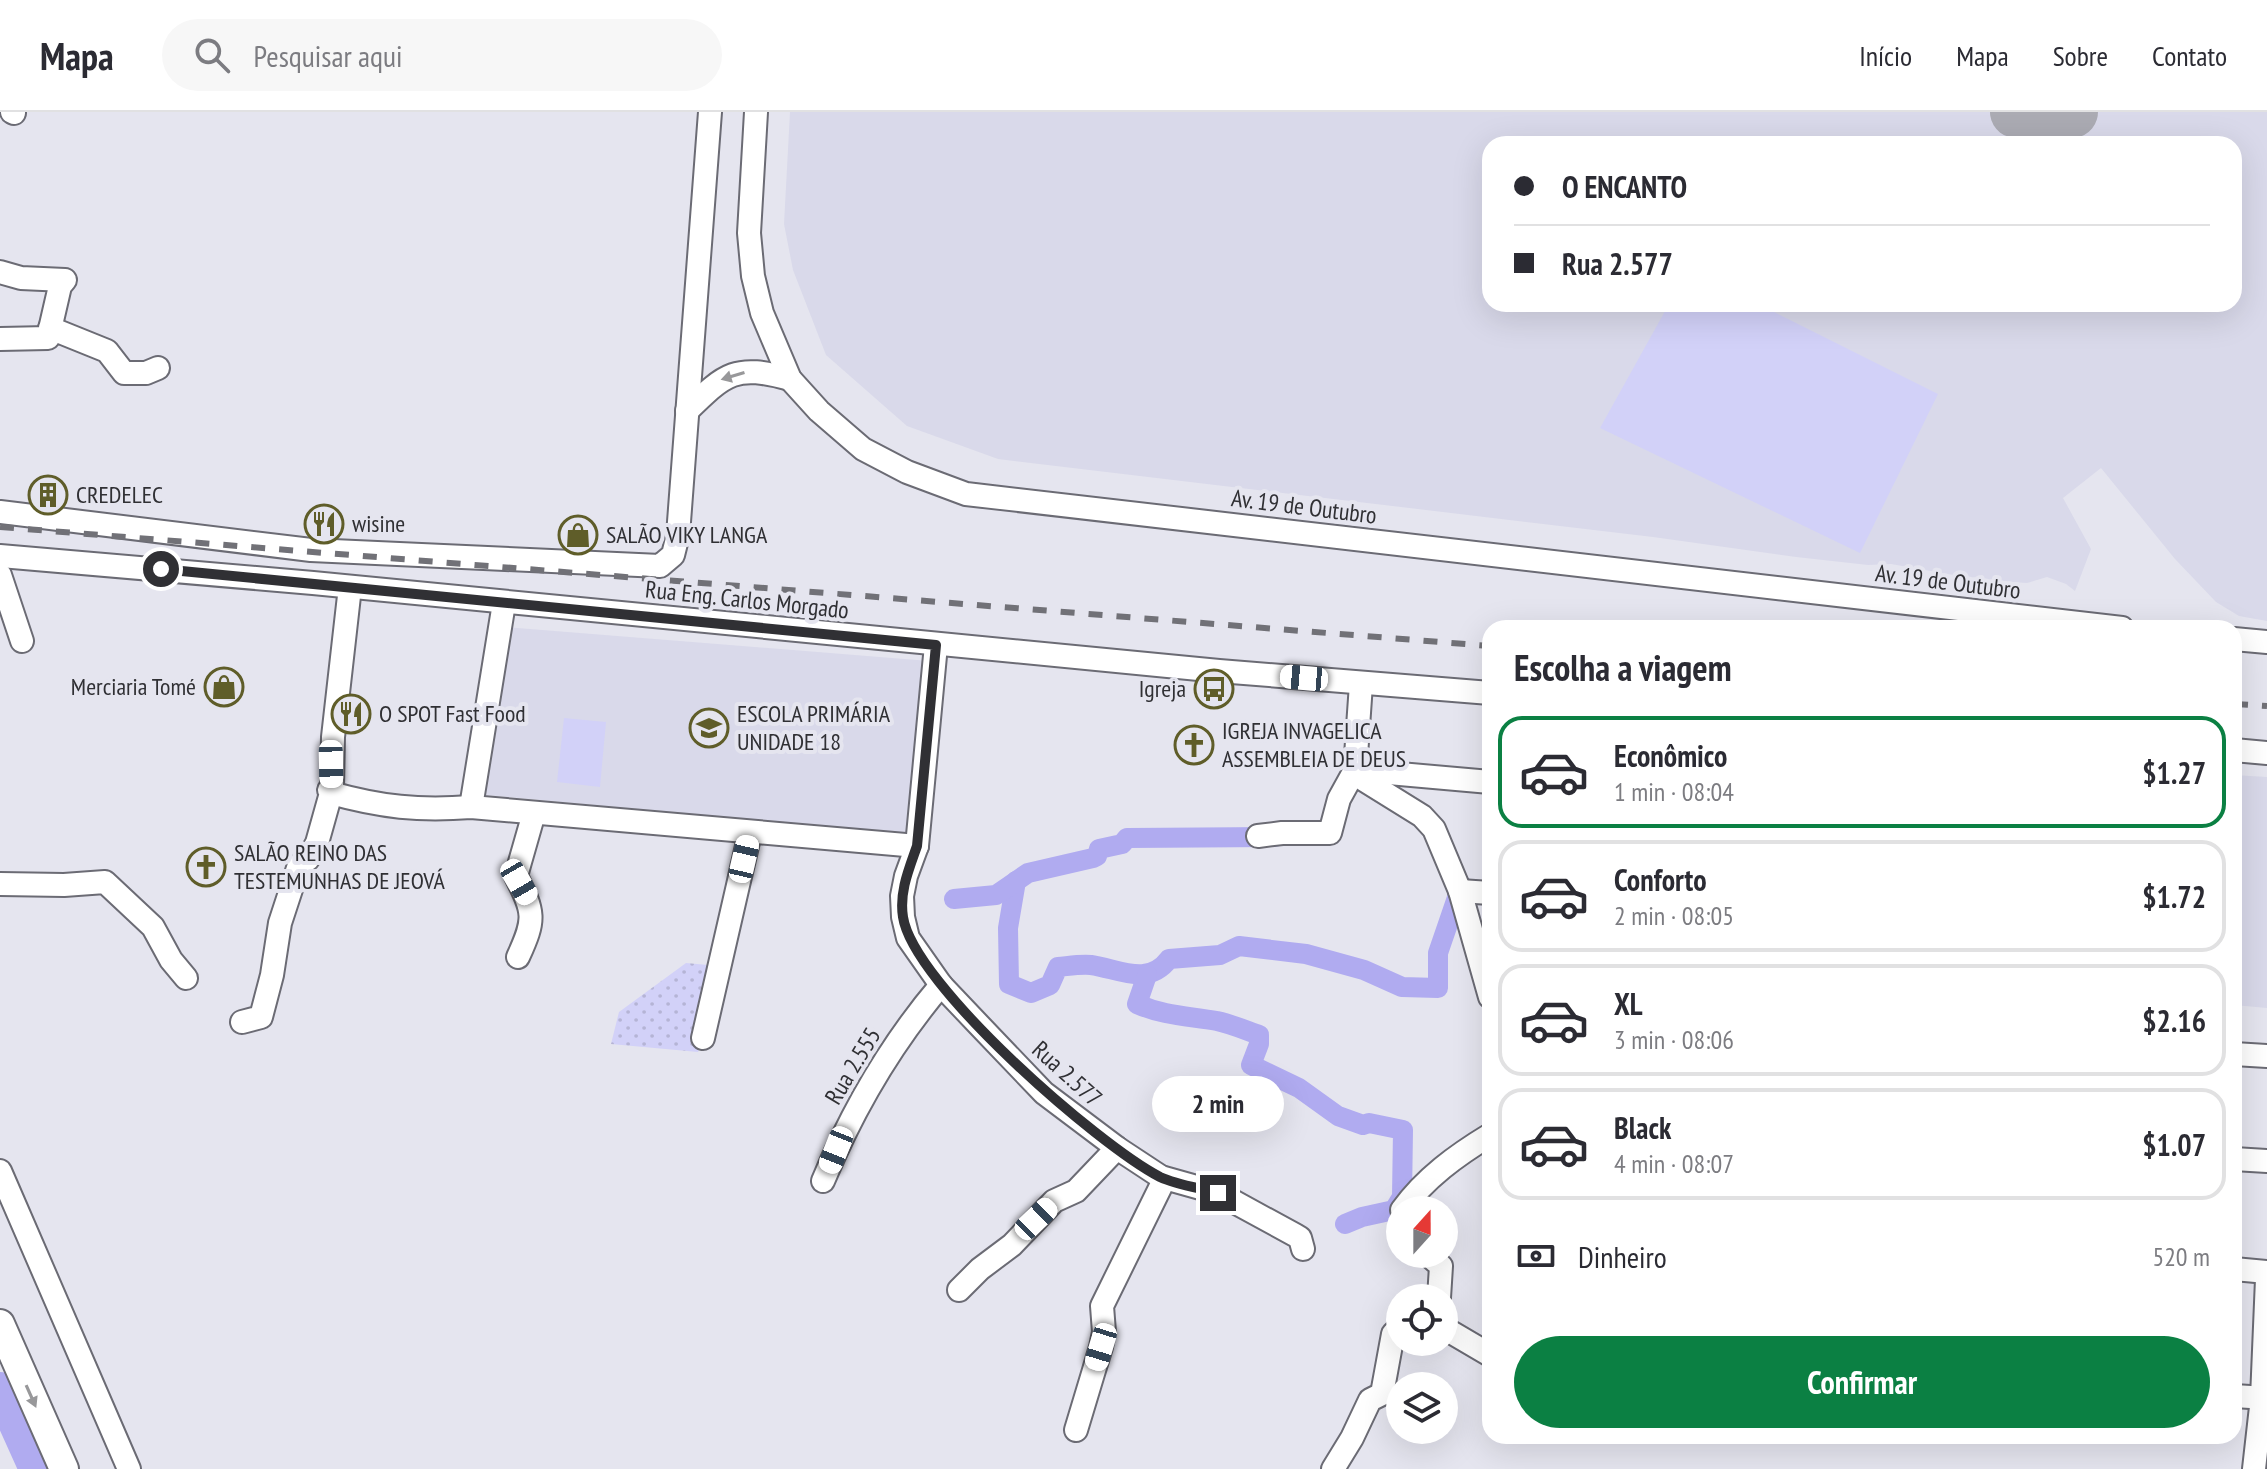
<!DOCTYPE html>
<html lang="pt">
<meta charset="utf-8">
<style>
:root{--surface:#fff;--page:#f7f7f7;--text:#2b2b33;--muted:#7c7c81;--line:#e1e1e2;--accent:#0b8043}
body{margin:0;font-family:"PT Sans Narrow",sans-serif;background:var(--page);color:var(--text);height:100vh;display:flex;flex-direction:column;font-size:30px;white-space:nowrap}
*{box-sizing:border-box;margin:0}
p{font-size:26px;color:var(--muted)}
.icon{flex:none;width:44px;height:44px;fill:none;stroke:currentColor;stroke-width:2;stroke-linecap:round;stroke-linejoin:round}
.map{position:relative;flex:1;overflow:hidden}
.sheet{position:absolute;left:1482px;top:508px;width:760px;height:824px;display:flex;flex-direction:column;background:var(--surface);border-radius:24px;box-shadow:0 8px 32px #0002}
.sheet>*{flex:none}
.hud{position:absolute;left:1482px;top:24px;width:760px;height:176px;border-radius:24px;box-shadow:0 8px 32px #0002;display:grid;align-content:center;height:176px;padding:0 32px;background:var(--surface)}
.needle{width:52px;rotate:21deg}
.buttons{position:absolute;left:1386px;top:1084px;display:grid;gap:16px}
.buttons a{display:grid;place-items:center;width:72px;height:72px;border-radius:50%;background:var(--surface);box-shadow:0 8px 32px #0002;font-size:40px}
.end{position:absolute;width:36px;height:36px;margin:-18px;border:10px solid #303034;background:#fff;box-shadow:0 0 0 4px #fff}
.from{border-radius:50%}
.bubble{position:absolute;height:56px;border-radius:28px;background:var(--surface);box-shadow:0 8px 32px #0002;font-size:26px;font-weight:800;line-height:56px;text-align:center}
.car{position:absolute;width:24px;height:48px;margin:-24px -12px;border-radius:10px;box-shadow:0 0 6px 2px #0007;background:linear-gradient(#fff 24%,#345 0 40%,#fff 0 76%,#345 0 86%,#fff 0)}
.hud b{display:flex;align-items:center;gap:28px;height:76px;font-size:30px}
.hud b+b{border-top:2px solid var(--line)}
.hud i{width:20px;height:20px;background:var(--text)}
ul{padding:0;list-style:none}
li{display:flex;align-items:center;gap:24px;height:112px;margin:0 16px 12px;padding:0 16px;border:4px solid var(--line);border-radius:24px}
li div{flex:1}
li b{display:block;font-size:30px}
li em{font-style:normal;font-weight:800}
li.current{border-color:var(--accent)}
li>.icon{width:72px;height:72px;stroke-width:1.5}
h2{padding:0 32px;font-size:36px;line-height:96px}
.pay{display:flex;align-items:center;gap:20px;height:88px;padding:0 32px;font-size:30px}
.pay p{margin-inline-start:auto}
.cta{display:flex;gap:16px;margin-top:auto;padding:16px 32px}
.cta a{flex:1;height:92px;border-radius:48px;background:var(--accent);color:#fff;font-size:32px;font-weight:800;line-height:92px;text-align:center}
header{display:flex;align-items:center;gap:48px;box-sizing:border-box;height:112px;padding:0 40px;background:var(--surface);border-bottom:2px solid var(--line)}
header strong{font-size:38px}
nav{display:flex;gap:44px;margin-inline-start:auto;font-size:28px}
.search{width:560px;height:72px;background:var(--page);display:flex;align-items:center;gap:20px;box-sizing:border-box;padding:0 28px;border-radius:44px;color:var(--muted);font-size:30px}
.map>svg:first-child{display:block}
</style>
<header>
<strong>Mapa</strong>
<div class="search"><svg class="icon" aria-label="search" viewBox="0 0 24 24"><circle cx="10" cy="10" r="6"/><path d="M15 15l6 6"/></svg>Pesquisar aqui</div>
<nav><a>Início</a><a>Mapa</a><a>Sobre</a><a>Contato</a></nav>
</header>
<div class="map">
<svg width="2267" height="1357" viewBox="0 0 2267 1357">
<defs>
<pattern id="grass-dots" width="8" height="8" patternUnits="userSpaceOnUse" patternTransform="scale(2)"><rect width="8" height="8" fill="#d2d1f8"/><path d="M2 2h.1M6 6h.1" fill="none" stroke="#b5b4d5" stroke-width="1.8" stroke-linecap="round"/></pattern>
</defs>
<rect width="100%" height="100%" fill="#e5e5ef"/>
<g fill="#d9d9ea" fill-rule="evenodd">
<path d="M790,0H2267V509L2239,504L2216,490L2175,447L2101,356L2063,386L2091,437L2075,479L2066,472L2047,465L2027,471L1982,468L1891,452L1868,453L1796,445L1653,425L998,347L907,314L826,243L793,158L784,112ZM1490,32H2234V192H1490Z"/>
<polygon points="506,515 929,549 918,723 486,683"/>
<polygon points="2234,663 2267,665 2267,896 2234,893"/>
</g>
<polygon fill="url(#grass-dots)" points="686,851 719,854 698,940 611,932 619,900"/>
<g fill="#d2d1f8">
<polygon points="1669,192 1758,192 1938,282 1860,441 1600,316"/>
<polygon points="564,606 606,610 600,675 557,670"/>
</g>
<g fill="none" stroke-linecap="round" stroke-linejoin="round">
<g stroke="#b0abf0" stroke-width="20">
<path d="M1016,769L1008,816L1009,872L1031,881L1050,873L1058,855C1069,854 1080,852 1091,853C1119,857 1148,875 1169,847L1220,843L1239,834L1306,842L1364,858L1402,875L1438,876V841L1461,774L1466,776"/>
<polyline points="954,787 996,783 1028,761 1093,746 1097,744 1099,737 1122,732 1127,726 1275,725"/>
<path d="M1147,863L1137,892C1164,904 1189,904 1217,909C1231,912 1245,918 1259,923V932L1251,953L1253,954L1299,976L1338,1004L1363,1013L1369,1011L1403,1018L1402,1085L1394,1098L1362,1105L1345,1112"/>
</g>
<polyline stroke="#b0abf0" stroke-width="34" points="0,1277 36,1357"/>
<polyline stroke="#ababb3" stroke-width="52" points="2016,0 2031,4 2072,0"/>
<defs>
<g id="minor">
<polyline points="12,0 14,1"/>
<polyline points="756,0 749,121 753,164 762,201 790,267 819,299 863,337 907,360 966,382 2122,516"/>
<polyline points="0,160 21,166 65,168 60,174 48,226 0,227"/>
<polyline points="50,216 107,239 124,261 146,261 158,256"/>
<path d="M687,299C726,261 735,252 790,267"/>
<polyline points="0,400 311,438 660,454 673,443 678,423 710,0"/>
<polyline points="0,444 313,471 1219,559 1490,581"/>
<polyline points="0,463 22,529"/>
<polyline points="2234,527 2267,530"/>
<polyline points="936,533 917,734 906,764 902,784 903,805 908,826 941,873 979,913 1044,981 1117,1036 1161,1065 1218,1081 1295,1123 1300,1126 1303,1137"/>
<polyline points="2234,638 2267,641"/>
<polyline points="1355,658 1364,668 1422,704 1434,717 1460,779 1490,885"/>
<polyline points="1355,658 1490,670"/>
<path d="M331,681C381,695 419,699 471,695L917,734"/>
<polyline points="471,695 504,491"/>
<polyline points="1258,724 1282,721 1330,721 1339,687 1355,658 1361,572"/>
<polyline points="0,772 64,773 105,770 153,815 171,848 186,866"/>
<polyline points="1460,779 1490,781"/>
<path d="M518,845C536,806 534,801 516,764L534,701"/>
<polyline points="242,910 261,905 272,863 280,811 299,753 308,747 317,731 331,681 329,678 332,675 333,625 350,475"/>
<polyline points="703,926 750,721"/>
<polyline points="2234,942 2267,944"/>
<polyline points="2234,1047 2267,1049"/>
<polyline points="0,1059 129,1357"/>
<path d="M823,1069C853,997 890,933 941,873"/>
<path d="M1402,1098C1425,1066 1457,1043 1490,1023"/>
<polyline points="1427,1142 1441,1154 1439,1186"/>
<polyline points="2234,1157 2267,1160"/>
<polyline points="959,1178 980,1157 1012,1133 1054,1089 1076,1079 1117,1036"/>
<polyline points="1444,1216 1490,1243"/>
<polyline points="2234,1284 2267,1286"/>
<polyline points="1076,1318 1101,1235 1104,1220 1102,1194 1162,1072 1161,1065"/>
<polyline points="1333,1357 1352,1326 1370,1288 1382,1282 1393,1222 1400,1215"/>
<polyline points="2254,1357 2262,1286 2267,1167"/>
</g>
<polyline id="major" points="0,1212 64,1357"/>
</defs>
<use href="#minor" stroke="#6b6b74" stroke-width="26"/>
<use href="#major" stroke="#6b6b74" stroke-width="32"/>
<use href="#minor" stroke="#fff" stroke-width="22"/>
<use href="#major" stroke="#fff" stroke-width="28"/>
<g stroke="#717177" stroke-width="6" stroke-dasharray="14 14" stroke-linecap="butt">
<polyline points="0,415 1490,534"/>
<polyline points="2234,592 2267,594"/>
</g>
</g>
<defs><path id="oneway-solid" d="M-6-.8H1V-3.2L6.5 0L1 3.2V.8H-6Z" transform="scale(2)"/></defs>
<g fill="#98989a">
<use href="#oneway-solid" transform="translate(733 264) rotate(163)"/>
<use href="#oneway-solid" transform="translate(31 1284) rotate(66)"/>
</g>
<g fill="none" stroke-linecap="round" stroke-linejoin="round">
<path stroke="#303034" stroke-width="10" d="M161,457L936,533L917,734C909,757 899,780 903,805C913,872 1098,1033 1160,1065C1177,1073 1200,1076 1218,1081"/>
</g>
<defs>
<symbol id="building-ring" viewBox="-11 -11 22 22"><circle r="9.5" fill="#e5e5ef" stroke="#5f5d29" stroke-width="1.5"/><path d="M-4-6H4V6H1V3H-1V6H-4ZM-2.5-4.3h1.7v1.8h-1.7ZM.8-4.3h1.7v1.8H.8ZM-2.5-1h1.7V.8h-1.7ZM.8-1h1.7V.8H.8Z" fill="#5f5d29"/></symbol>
<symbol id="restaurant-ring" viewBox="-11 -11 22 22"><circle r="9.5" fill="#e5e5ef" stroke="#5f5d29" stroke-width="1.5"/><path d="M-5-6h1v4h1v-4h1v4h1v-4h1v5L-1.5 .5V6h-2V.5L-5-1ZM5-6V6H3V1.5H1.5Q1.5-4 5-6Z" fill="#5f5d29"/></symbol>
<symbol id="shop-ring" viewBox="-11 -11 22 22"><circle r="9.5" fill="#e5e5ef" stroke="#5f5d29" stroke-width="1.5"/><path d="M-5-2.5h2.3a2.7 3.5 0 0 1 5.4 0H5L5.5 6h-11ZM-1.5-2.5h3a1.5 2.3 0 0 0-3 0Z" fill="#5f5d29"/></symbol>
<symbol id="bus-ring" viewBox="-11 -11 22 22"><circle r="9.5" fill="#e5e5ef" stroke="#5f5d29" stroke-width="1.5"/><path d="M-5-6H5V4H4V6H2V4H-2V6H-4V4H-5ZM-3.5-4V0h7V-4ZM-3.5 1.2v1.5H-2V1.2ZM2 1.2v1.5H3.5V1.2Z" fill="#5f5d29"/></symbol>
<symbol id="school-ring" viewBox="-11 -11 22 22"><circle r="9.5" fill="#e5e5ef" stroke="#5f5d29" stroke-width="1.5"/><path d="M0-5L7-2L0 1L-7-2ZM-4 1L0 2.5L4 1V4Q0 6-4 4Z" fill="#5f5d29"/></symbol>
<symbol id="church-ring" viewBox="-11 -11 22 22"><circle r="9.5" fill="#e5e5ef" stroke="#5f5d29" stroke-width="1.5"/><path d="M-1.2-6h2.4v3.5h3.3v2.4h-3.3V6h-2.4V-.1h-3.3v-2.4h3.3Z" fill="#5f5d29"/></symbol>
</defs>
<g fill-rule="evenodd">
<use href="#building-ring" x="26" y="361" width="44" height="44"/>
<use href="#restaurant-ring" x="302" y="390" width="44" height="44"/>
<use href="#shop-ring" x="556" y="401" width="44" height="44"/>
<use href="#shop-ring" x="202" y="553" width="44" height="44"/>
<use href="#bus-ring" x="1192" y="555" width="44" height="44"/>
<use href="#restaurant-ring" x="329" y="580" width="44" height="44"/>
<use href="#school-ring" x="687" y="594" width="44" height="44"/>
<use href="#church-ring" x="1172" y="611" width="44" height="44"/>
<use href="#church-ring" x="184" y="733" width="44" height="44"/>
</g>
<g text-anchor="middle" stroke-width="8" stroke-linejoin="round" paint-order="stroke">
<g font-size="24" fill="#303034" stroke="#e5e5ef" text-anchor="start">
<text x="76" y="391">CREDELEC</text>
<text x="352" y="420">wisine</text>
<text x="606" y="431">SALÃO VIKY LANGA</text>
<text x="196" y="583" text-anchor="end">Merciaria Tomé</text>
<text x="1186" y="585" text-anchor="end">Igreja</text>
<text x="379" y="610">O SPOT Fast Food</text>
<text x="737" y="610">ESCOLA PRIMÁRIA<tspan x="737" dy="28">UNIDADE 18</tspan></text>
<text x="1222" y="627">IGREJA INVAGELICA<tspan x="1222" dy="28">ASSEMBLEIA DE DEUS</tspan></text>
<text x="234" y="749">SALÃO REINO DAS<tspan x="234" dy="28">TESTEMUNHAS DE JEOVÁ</tspan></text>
</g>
<g font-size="24" fill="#303034" stroke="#e5e5ef">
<text transform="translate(1304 395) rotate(7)" y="8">Av. 19 de Outubro</text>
<text transform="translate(1948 470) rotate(7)" y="8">Av. 19 de Outubro</text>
<text transform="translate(747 488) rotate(6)" y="8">Rua Eng. Carlos Morgado</text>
<text transform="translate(853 954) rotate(-59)" y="8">Rua 2.555</text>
<text transform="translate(1067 962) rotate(42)" y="8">Rua 2.577</text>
</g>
</g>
</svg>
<div class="buttons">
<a><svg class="needle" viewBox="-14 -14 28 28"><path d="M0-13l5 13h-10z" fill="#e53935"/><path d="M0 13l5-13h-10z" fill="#7c7c81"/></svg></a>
<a><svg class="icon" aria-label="locate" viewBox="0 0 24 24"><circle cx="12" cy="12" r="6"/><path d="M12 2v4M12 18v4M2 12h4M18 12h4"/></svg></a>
<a><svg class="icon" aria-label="layers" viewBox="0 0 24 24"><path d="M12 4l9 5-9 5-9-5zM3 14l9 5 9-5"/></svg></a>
</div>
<i class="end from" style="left:161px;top:457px"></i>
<i class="end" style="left:1218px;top:1081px"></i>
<div class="bubble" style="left:1152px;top:964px;width:132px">2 min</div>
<i class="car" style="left:1304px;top:566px;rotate:275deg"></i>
<i class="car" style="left:331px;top:652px;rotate:179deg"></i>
<i class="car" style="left:744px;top:747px;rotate:13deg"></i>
<i class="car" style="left:519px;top:770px;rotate:150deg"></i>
<i class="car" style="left:836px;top:1038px;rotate:202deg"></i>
<i class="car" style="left:1036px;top:1107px;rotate:46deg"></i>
<i class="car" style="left:1101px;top:1235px;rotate:197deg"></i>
<div class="hud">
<b><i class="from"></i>O ENCANTO</b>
<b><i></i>Rua 2.577</b>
</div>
<section class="sheet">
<h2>Escolha a viagem</h2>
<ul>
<li class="current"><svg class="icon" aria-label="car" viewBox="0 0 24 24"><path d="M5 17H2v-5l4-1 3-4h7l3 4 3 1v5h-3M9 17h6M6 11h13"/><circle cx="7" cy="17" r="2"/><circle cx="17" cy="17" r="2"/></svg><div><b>Econômico</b><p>1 min · 08:04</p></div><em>$1.27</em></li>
<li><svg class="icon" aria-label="car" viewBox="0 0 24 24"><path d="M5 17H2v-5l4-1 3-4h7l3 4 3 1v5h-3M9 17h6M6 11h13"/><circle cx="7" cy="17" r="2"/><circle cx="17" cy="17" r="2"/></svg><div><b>Conforto</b><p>2 min · 08:05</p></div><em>$1.72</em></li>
<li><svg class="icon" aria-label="car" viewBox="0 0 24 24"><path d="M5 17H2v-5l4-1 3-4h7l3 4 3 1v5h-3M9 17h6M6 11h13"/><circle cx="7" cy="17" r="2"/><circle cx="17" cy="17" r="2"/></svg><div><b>XL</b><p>3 min · 08:06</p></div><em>$2.16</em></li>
<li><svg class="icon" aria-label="car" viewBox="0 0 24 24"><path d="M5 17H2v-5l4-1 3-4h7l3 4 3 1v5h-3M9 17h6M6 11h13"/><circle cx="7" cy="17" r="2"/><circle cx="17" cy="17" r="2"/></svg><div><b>Black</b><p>4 min · 08:07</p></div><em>$1.07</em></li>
</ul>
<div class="pay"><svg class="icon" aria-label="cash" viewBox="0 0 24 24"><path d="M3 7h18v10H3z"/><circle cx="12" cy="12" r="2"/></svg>Dinheiro<p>520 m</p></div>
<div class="cta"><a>Confirmar</a></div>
</section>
</div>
